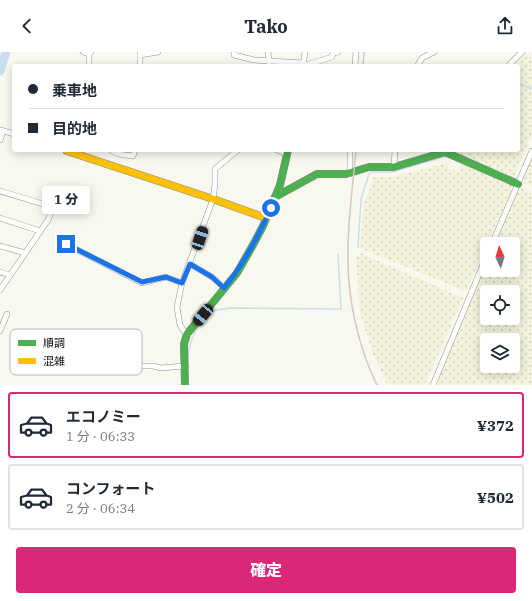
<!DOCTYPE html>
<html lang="ja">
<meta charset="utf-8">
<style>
:root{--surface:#fff;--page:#f2f2f3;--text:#1f2937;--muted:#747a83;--line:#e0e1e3;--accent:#db2777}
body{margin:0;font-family:"IBM Plex Serif","Noto Sans JP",serif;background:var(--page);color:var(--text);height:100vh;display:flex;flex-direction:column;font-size:15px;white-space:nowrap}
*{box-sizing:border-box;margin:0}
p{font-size:13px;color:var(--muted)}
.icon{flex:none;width:22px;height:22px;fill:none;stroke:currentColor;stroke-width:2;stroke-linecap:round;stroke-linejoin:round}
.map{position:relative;height:333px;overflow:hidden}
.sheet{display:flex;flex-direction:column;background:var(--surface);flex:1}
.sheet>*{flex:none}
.banner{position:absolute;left:12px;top:12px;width:508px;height:88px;border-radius:4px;box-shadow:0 2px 10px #0003;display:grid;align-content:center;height:88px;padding:0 16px;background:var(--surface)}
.needle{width:26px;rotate:356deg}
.tools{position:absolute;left:480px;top:185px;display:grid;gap:8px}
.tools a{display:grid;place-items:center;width:40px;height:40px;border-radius:4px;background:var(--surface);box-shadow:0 2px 10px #0003;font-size:20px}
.end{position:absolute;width:18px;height:18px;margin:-9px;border:5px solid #1a73e8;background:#fff;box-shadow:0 0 0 2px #fff}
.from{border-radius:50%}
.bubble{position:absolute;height:28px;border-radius:4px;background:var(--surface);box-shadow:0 2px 10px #0003;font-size:13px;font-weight:800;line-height:28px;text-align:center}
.car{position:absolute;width:12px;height:24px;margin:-12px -6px;border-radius:5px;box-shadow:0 0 3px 1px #0007;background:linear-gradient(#222 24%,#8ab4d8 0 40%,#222 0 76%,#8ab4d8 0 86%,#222 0)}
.banner b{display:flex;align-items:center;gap:14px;height:38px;font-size:15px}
.banner b+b{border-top:1px solid var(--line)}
.banner i{width:10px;height:10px;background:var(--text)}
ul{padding:7px 0 0;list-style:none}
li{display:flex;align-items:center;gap:12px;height:66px;margin:0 8px 6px;padding:0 8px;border:2px solid var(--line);border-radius:4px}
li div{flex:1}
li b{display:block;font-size:15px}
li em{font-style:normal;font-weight:800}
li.active{border-color:var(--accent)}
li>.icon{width:36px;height:36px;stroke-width:1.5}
.primary-button{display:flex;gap:8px;margin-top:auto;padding:8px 16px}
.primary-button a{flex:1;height:46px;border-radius:4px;background:var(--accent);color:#fff;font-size:16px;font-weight:800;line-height:46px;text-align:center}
header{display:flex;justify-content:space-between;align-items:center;height:52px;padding:0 16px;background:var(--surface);font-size:18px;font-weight:800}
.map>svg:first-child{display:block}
</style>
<header><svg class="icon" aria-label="back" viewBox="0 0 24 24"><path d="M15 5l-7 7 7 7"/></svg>Tako<svg class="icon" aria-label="share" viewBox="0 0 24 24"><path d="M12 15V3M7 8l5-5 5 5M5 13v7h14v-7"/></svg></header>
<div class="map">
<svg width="532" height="333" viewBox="0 0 532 333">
<defs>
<pattern id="farmland-dots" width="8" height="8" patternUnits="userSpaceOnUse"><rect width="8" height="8" fill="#f3f3dd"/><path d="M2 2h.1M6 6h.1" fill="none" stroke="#cfcfbc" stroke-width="1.8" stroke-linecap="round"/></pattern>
</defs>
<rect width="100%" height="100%" fill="#f9f8ef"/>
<g fill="url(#farmland-dots)" fill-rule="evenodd">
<polygon points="524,1 532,4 532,82 514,125 453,101 454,98 518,98 518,14 512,14"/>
<polygon points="532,105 532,135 523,132 523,127"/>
<polygon points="450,110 448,116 458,120 461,112 462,112 512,133 513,135 466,239 360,196 364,147 366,147 374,125 394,125"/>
<path d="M519,136H523L532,140V333H436L487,211V218H513V192H495ZM487,240H513V266H487ZM487,288H513V314H487Z"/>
<polygon points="360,201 463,246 425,333 388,333 373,302 360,261 356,204 360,204"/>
</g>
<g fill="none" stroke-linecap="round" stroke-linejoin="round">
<g stroke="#c9ddee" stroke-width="1.5">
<polyline points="518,31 532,37"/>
<polyline points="358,195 361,147 369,122 371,120 392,120 447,104"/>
<path d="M189,315C185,296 196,271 212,260C217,257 225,257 230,256L341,257L338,202"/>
</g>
<polyline stroke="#c9ddee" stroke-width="9" points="0,19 6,0"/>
<defs>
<g id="street">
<polyline points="83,0 89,2"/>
<polyline points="234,0 234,3 254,8 303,11"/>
<polyline points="268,0 269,10"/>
<polyline points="140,1 140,14"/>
<polyline points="140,3 158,0"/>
<polyline points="303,13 305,0"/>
<polyline points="89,14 89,2 91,0"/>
<polyline points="303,14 332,5 333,1 338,0"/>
<polyline points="355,14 356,0"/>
<polyline points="417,14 422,6 434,0"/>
<polyline points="508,14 522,0"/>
<polyline points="0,78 14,82"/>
<polyline points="0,88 3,79"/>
<path d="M111,98C117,103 125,103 133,104L135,98"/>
<polyline points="277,98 287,102"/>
<polyline points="394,115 395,98"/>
<polyline points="350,120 350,98"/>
<polyline points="0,139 53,155 48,168 0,238"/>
<polyline points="0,166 40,179"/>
<polyline points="66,192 142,231 166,225 182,231"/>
<polyline points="492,192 532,99"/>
<polyline points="0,194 25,201"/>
<polyline points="190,212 212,225 225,236"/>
<polyline points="0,220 10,223"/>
<polyline points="0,279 7,262"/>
<polyline points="187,282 184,279 180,273 177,255 182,231 213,147 215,132 215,117 238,98"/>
<polyline points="113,313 117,313 127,309 140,314 153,314 161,316 184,314"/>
<polyline points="433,333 487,203"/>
</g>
<g id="fast">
<polyline points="275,145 317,122 346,122 369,115 394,115 445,100 518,132"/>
<polyline points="185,333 184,292 187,282 237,221 253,193 263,174 280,133 288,98"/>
</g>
<polyline id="slow" points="67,99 213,147 266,166"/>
</defs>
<use href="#street" stroke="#92928e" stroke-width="6"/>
<use href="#fast" stroke="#898884" stroke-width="8"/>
<use href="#slow" stroke="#898884" stroke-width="8"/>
<use href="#street" stroke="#fefefd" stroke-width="5"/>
<use href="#fast" stroke="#4caf50" stroke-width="7"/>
<use href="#slow" stroke="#ffc107" stroke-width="7"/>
<g stroke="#d4c7c4" stroke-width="1.5">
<polyline points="363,14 364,0"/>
<path d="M356,98C353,134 347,172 348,208C348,249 359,297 377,333"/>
</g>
</g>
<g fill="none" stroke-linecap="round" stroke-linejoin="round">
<path stroke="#1a73e8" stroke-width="5" d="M66,192L142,230L166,225L182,231L190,212L212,225L224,236C244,212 258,184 271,156"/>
</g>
<rect x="10" y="277" width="132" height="46" rx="6" fill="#fff" stroke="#b6b6b6" stroke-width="1"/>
<rect x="18" y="288" width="18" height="6" fill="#4caf50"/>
<rect x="18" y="306" width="18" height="6" fill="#ffc107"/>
<g font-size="11" fill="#0b0b0b">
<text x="43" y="295">順調</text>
<text x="43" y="313">混雑</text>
</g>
</svg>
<div class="tools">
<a><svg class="needle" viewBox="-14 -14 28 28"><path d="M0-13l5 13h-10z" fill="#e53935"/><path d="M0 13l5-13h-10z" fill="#747a83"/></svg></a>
<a><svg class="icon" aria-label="locate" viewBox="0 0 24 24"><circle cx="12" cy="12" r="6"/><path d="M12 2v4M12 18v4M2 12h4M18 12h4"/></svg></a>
<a><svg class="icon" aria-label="layers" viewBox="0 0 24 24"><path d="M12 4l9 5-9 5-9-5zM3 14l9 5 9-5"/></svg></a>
</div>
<i class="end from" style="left:271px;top:156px"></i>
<i class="end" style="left:66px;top:192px"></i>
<div class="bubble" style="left:42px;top:134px;width:48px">1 分</div>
<i class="car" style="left:200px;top:186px;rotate:19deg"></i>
<i class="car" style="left:203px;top:263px;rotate:219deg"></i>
<div class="banner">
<b><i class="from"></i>乗車地</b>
<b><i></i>目的地</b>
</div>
</div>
<section class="sheet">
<ul>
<li class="active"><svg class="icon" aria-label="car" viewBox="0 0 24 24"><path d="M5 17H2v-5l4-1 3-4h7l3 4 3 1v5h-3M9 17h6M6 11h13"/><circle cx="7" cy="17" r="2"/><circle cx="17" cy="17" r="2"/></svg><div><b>エコノミー</b><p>1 分 · 06:33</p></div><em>¥372</em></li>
<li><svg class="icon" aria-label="car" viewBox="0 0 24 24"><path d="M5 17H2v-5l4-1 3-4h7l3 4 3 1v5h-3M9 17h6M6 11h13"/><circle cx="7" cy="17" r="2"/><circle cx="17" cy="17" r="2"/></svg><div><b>コンフォート</b><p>2 分 · 06:34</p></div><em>¥502</em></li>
</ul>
<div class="primary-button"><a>確定</a></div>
</section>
